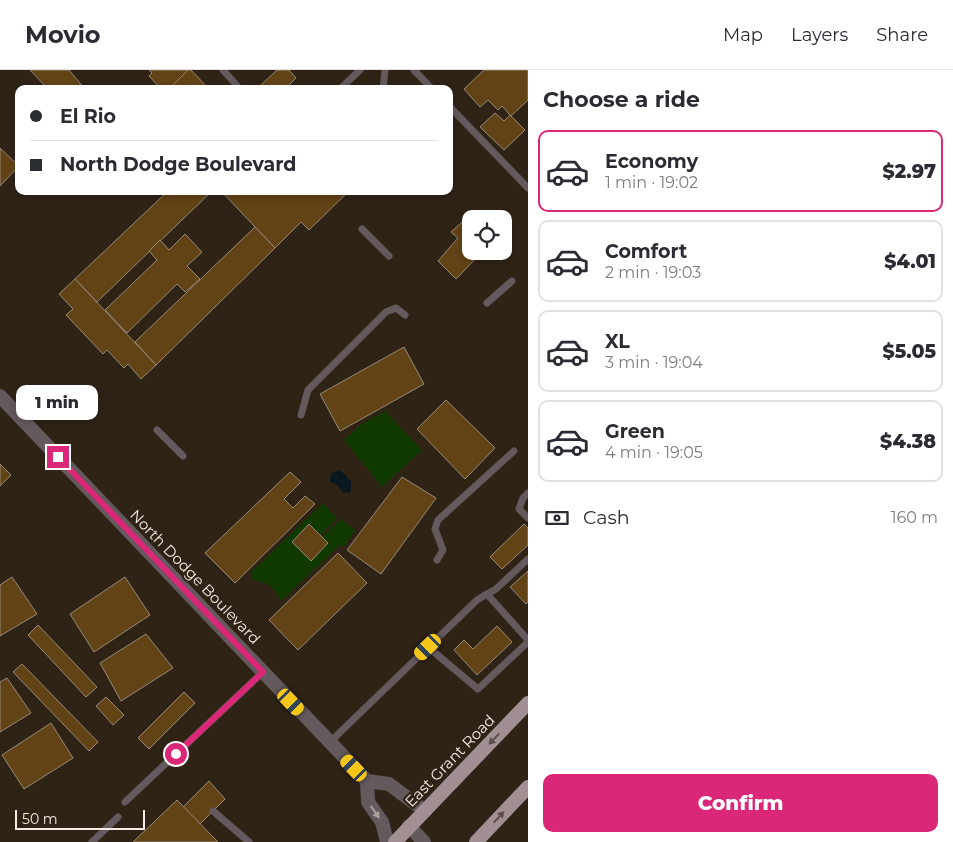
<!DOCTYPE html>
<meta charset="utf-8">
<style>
:root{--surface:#fff;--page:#f2f2f3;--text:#2b2b33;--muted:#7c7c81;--line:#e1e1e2;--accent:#db2777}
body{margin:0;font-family:Montserrat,sans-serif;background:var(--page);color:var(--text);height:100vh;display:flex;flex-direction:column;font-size:19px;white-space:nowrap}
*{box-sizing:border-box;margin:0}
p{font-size:16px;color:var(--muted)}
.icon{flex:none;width:28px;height:28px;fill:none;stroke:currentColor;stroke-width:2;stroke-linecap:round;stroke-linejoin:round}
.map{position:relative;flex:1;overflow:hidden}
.drawer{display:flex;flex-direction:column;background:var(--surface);width:425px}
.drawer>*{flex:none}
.hud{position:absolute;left:15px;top:15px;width:438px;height:110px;border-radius:10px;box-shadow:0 2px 8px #0003;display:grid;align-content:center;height:110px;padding:0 15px;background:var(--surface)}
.tools{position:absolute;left:462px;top:140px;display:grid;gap:10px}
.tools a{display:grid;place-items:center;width:50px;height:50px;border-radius:10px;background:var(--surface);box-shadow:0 2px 8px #0003;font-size:25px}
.scale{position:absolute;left:15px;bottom:12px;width:130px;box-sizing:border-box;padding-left:5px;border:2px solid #f4ece4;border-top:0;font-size:14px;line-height:18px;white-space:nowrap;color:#f4ece4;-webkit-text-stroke:4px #2f2316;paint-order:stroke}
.end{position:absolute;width:22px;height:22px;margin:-11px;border:6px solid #db2777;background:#fff;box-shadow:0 0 0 2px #fff}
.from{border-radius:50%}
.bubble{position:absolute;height:35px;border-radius:10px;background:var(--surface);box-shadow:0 2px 8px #0003;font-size:16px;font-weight:800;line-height:35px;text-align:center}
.car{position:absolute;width:15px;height:30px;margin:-15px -8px;border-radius:6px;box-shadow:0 0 4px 1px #0007;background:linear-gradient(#f5c518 24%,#345 0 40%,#f5c518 0 76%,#345 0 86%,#f5c518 0)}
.hud b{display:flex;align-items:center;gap:18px;height:48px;font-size:19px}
.hud b+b{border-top:1px solid var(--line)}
.hud i{width:12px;height:12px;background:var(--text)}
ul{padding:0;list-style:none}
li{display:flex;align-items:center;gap:15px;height:82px;margin:0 10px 8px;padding:0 5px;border:2px solid var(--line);border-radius:10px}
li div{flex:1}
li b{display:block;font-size:19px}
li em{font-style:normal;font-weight:800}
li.selected{border-color:var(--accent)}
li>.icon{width:45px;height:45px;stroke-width:1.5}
h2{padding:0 15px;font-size:22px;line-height:60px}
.pay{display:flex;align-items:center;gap:12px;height:55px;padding:0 15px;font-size:19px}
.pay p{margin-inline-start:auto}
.cta{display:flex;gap:10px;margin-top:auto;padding:10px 15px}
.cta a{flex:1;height:58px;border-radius:10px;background:var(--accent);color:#fff;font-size:20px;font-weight:800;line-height:58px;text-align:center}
header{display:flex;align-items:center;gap:30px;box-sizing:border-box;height:70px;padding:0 25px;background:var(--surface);border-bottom:1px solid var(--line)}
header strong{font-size:24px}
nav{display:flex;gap:28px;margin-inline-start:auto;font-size:18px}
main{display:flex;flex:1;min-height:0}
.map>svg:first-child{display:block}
</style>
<header>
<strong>Movio</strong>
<nav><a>Map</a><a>Layers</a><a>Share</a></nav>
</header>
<main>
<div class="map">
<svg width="528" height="772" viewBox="0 0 528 772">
<rect width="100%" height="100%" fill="#2f2316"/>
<g fill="#113a00">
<polygon points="385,341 422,380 382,417 344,370 360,355"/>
<polygon points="323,433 337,448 320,465 309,454 292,471 310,490 328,473 322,467 341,449 355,460 344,477 340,475 281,531 270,515 252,509 251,502"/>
</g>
<polygon fill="#09181e" points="340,400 351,411 351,420 349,423 342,422 337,415 330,412 331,403"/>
<g fill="#624316" stroke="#978a7a">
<polygon points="30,0 69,0 85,19 48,19"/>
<polygon points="149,0 188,0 169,19 161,19 149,6 152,3"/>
<polygon points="188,0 191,0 209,19 169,19"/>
<polygon points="277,0 289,0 296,8 285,19 265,19 261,15"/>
<polygon points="484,0 528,0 528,30 511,46 502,36 498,40 488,30 480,37 464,19"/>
<polygon points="495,43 504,51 510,45 525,60 504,80 480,57"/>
<polygon points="0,78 19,96 0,116"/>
<polygon points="168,121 212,121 97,232 75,209"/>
<polygon points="221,121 349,121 309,160 301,152 275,178"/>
<polygon points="462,152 471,161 471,181 483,181 456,209 438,191 458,168 451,162"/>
<polygon points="255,157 275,178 156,295 135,272"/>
<polygon points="185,164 202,182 187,196 200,209 185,222 177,214 127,263 105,240 157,190 149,181 160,170 169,180"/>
<polygon points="75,209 156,295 141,309 128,294 124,298 107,280 103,284 66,245 73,239 59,224"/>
<polygon points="404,277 424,314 340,361 320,324"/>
<polygon points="446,330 495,378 465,409 417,359"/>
<polygon points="0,394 11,405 0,416"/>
<polygon points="290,402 301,412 284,429 293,438 305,426 315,434 235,513 205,483"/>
<polygon points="402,407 436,428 381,504 347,480"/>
<polygon points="309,454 328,473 311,491 292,472"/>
<polygon points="524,454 528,458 528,475 502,499 490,487"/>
<polygon points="338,483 367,513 298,580 269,550"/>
<polygon points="528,501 528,532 526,534 510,517"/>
<polygon points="12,507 37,544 0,566 0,515"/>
<polygon points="125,507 150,545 94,582 70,544"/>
<polygon points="38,555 97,617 86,627 28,565"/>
<polygon points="497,556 512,572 477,605 454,580 464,570 473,579"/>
<polygon points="146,564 173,598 121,631 100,593"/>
<polygon points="22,594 98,672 89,681 13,602"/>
<polygon points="7,608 31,643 0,662 0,612"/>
<polygon points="184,622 195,633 149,679 138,668"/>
<polygon points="106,627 124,645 113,655 96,636"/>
<polygon points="51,653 73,688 24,719 2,685"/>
<polygon points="209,711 225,729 200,754 183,737"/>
<polygon points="177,730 218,772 133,772"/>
</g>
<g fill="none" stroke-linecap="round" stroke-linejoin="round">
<g stroke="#645a5d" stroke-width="7">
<polyline points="223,0 240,19"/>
<polyline points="414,0 432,19"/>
<polyline points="340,19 360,0"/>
<polyline points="383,19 385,0"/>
<polyline points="449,36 528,118"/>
<polyline points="362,159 389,186"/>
<polyline points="487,233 512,211"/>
<polyline points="301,345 308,320 386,242 396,238 405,245"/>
<polyline points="157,360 183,386"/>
<polyline points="528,423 523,428 519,439 528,448"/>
<polyline points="437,490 443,480 435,459 438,450 514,381"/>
<polyline points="487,524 496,519 528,489"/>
<polyline points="428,577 478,619 528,572"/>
<polyline points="330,672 477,530 487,524 528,570"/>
<polyline points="125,732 263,602"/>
<polyline points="213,741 249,772"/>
<polyline points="92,772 118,747"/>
</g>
<g stroke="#645a5d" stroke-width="14">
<polyline points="0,326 367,711 389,714 425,741"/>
<polyline points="367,711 368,732 382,752 387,772"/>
<polyline points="409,756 424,772"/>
</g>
<g stroke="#a28f94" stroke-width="14">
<polyline points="395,772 528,633"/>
<polyline points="476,772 528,717"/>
</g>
</g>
<defs><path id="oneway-solid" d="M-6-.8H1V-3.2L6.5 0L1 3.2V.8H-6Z" transform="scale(1.25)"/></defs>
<g fill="#5d4e48">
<use href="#oneway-solid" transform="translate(494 669) rotate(134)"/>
<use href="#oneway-solid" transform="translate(499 747) rotate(-47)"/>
</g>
<use fill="#aca3a0" href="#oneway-solid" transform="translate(375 742) rotate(55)"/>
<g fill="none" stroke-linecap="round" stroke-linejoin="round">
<polyline stroke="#db2777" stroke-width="6" points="58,387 263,602 176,684"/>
</g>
<g text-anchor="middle" stroke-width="4.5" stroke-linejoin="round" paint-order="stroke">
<g font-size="15" fill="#f4ece4" stroke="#2f2316">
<text transform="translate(195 507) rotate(46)" y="5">North Dodge Boulevard</text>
<text transform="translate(450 691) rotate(-46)" y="5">East Grant Road</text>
</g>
</g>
</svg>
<div class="tools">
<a><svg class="icon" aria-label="locate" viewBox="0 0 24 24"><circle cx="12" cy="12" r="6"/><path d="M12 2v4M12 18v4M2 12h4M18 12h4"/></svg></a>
</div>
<div class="scale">50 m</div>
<i class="end from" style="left:176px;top:684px"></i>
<i class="end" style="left:58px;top:387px"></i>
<div class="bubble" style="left:16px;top:315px;width:82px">1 min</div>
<i class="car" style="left:428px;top:577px;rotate:226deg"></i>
<i class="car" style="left:291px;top:632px;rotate:136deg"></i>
<i class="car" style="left:354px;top:698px;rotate:316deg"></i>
<div class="hud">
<b><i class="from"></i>El Rio</b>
<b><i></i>North Dodge Boulevard</b>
</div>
</div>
<section class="drawer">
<h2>Choose a ride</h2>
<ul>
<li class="selected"><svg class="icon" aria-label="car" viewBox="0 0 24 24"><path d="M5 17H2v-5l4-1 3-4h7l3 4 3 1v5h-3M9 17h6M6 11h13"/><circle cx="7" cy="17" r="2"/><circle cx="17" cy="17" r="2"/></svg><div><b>Economy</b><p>1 min · 19:02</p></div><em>$2.97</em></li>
<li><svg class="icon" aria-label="car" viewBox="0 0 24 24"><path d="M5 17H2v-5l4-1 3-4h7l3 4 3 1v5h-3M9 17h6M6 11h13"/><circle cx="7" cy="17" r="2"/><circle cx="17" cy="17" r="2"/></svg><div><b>Comfort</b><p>2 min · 19:03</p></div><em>$4.01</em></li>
<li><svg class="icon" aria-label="car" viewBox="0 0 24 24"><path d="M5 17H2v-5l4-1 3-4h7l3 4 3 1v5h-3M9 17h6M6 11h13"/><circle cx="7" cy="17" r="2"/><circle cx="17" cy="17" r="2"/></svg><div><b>XL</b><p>3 min · 19:04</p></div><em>$5.05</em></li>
<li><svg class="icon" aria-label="car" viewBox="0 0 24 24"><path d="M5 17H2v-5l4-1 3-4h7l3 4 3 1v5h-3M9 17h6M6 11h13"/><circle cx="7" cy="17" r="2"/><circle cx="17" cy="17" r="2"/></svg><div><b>Green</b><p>4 min · 19:05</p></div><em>$4.38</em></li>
</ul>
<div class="pay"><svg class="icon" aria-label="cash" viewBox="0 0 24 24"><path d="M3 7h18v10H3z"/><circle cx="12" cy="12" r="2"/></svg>Cash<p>160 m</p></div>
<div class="cta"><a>Confirm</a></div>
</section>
</main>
